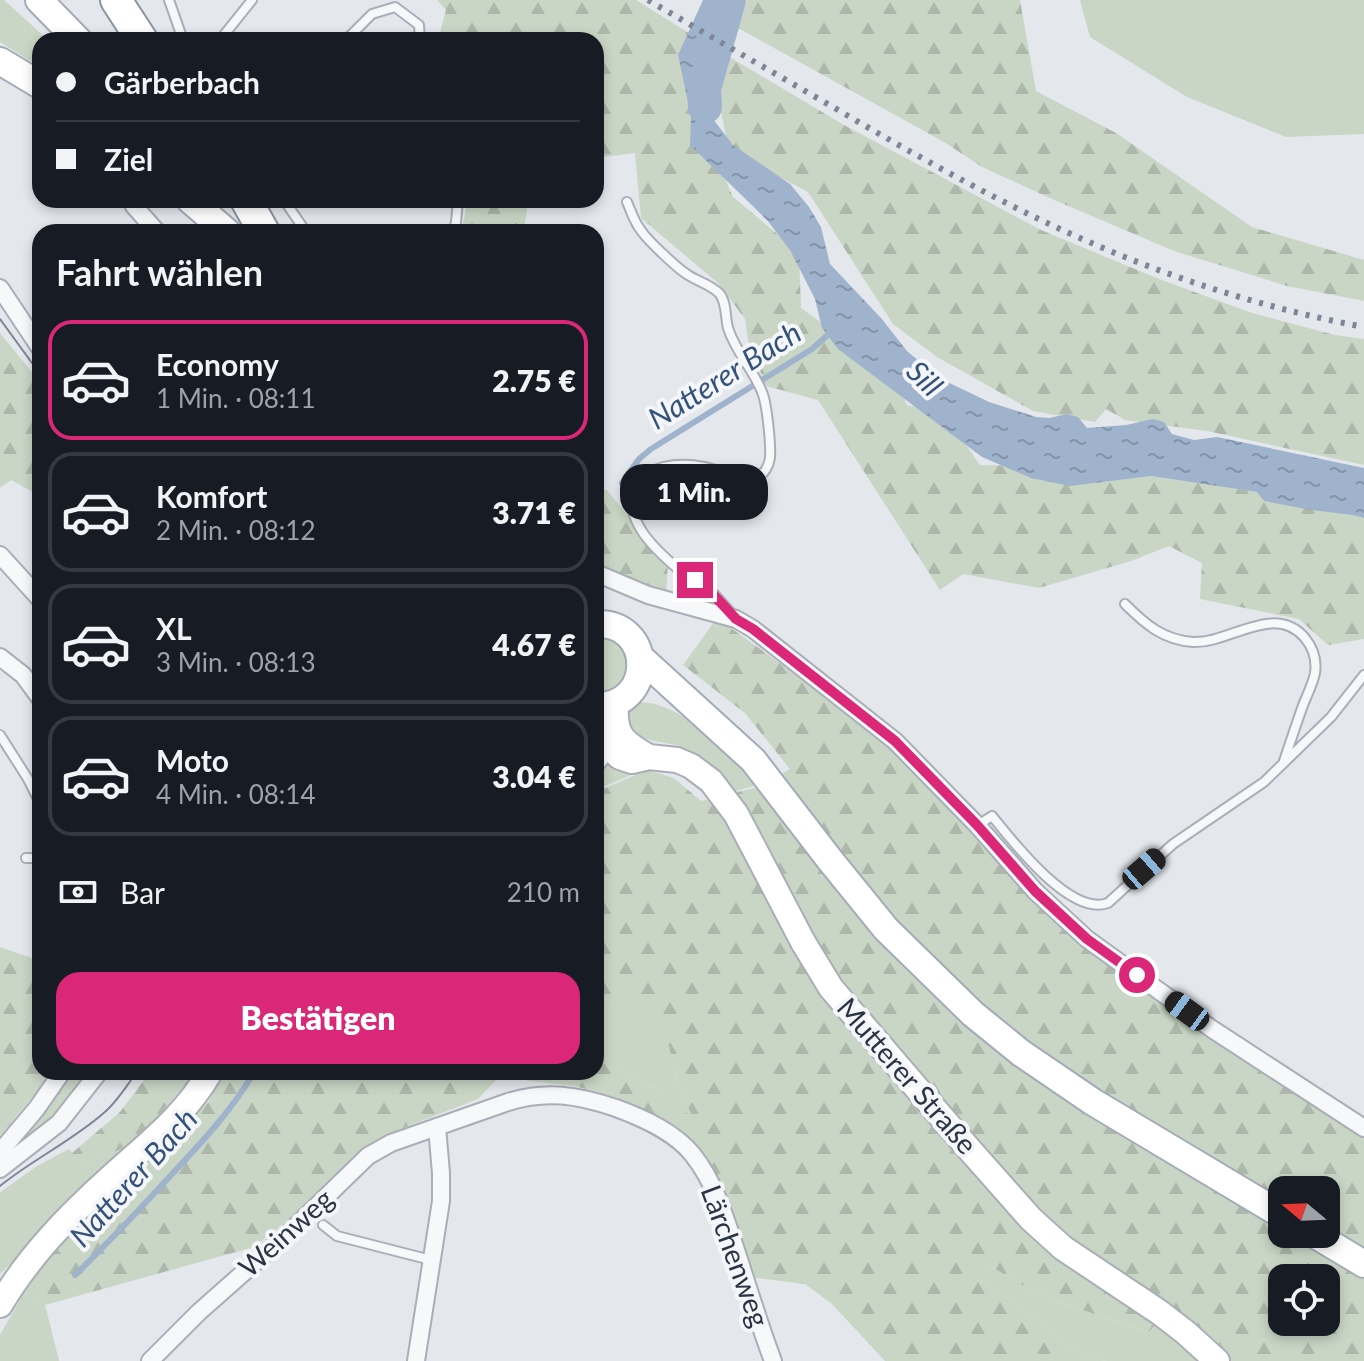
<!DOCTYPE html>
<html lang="de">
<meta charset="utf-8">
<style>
:root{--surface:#171b24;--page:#20242c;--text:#f1f3f6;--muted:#9ea1a6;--line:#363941;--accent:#db2777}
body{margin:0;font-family:Lato,sans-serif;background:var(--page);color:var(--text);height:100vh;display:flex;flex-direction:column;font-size:30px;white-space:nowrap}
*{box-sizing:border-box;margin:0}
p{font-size:26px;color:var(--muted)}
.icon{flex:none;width:44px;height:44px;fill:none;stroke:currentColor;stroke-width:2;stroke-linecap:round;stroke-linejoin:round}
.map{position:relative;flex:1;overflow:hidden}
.drawer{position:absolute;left:32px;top:224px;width:572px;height:856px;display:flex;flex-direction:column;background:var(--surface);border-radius:24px;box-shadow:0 4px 12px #0003}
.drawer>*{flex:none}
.banner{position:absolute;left:32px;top:32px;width:572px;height:176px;border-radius:24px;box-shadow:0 4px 12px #0003;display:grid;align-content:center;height:176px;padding:0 24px;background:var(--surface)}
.needle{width:52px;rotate:289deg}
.controls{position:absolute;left:1268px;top:1176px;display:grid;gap:16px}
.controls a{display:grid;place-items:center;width:72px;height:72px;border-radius:16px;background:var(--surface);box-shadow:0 4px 12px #0003;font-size:40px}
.end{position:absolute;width:36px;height:36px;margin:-18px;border:10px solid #db2777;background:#fff;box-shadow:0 0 0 4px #fff}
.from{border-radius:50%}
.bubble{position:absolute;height:56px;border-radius:24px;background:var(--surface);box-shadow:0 4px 12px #0003;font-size:26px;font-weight:800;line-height:56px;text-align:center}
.car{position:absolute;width:24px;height:48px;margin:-24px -12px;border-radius:10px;box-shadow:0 0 6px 2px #0007;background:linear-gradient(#222 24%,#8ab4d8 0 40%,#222 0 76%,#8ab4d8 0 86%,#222 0)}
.banner b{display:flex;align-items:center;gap:28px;height:76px;font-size:30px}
.banner b+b{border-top:2px solid var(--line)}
.banner i{width:20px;height:20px;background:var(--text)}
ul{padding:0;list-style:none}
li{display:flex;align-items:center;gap:24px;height:120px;margin:0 16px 12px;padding:0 8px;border:4px solid var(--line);border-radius:24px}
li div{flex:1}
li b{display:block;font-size:30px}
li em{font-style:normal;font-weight:800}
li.selected{border-color:var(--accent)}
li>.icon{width:72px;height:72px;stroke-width:1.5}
h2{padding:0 24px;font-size:36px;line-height:96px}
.pay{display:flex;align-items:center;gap:20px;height:88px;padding:0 24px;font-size:30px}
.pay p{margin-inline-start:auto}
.action{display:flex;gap:16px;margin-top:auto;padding:16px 24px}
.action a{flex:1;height:92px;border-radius:24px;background:var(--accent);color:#fff;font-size:32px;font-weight:800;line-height:92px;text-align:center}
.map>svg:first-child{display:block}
</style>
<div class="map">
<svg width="1364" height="1361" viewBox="0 0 1364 1361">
<defs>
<pattern id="forest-firs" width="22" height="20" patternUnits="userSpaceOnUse" patternTransform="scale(2)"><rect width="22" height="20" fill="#c9d6c5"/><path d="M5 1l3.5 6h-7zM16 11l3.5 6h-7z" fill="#adb8ab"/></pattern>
<pattern id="water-ripples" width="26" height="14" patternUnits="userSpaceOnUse" patternTransform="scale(2)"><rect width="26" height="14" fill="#9fb4cc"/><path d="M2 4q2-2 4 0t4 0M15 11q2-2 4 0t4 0" fill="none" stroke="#8293a7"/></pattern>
</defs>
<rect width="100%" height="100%" fill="#e4e7ec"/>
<g fill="#c9d6c5">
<polygon points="0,0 4,0 48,40 40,40 40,67 0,42"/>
<polygon points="1080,0 1364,0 1364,134 1286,137 1187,97 1090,37"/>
<polygon points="596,635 617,637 633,662 620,690 596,695"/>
<path d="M639,702C684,702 728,755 757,785L736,791C722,775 706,757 686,749C662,738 648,747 627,726L628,710Z"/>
<polygon points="596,749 612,767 638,772 596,790"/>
<polygon points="630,984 663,1021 679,1088 694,1120 657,1089 596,1059 596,1018"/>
<polygon points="135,1143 0,1274 0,1193 2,1191 37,1166 69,1149 82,1166"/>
<polygon points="990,1266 1024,1286 1055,1301 1149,1332 1158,1323 1200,1361 1106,1361 1078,1353 1017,1305 981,1281"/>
<polygon points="24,1293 45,1305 59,1361 0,1361 0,1335"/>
</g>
<g fill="url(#forest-firs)" fill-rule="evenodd">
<polygon points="437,0 636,0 689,33 697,114 733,197 799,252 801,308 845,340 880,349 907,405 944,414 980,465 1068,467 1137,474 1333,503 1364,511 1364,639 1328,645 1299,619 1200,599 1202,563 1169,546 1131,561 1039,588 963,574 940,590 818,400 766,386 748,340 745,319 718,283 641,218 635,153 596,158 596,40 438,40 446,10"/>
<polygon points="747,0 1020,0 1036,91 1116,133 1252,227 1364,260 1364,301 1287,286 1174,251 1052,199 982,167 944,142 738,28"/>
<polygon points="726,55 844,125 1041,230 1159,279 1252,313 1335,335 1364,339 1364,465 1207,431 1125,420 1106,409 1095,422 1033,411 937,357 893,324 808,192 729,150 712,69"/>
<polygon points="468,200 528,200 524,232 461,232"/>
<polygon points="0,333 40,382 40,496 11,480 0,488"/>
<polygon points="596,488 607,490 668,565 666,593 631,580 596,562"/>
<path d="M717,618L874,731L1087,951L1236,1053L1364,1133V1361H1200L1157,1323L1149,1332L1055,1301L1024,1286L990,1266L981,1281L1017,1305L1078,1353L1106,1361H885L832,1304L805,1284L751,1277L729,1201L698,1146L661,1118L614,1097L575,1086L523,1080L529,1072H596V1059L657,1089L693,1118L679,1088L663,1022L639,1016L630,985L596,1018V792L647,770L674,778L701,801L758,787L790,769L745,713L683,665ZM1282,1190H1326V1234H1282ZM1282,1278H1326V1322H1282Z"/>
<polygon points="0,947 29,957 40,963 40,1072 49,1072 38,1090 0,1136"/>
<polygon points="74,1072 93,1072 65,1112 5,1158"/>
<polygon points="150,1072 196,1072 135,1143 82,1166 72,1153 120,1112"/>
<polygon points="222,1072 493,1072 496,1080 478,1099 403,1128 365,1148 333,1183 254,1247 45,1305 24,1293 53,1250 167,1146 209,1101"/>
</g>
<polygon fill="url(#water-ripples)" points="703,0 739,0 713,46 708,87 713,119 733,145 790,184 809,207 821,227 830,264 881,318 907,351 937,377 989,402 1036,417 1049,418 1067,414 1078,417 1087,428 1126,425 1153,419 1164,422 1172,434 1194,440 1217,437 1364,468 1364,518 1353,515 1311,510 1264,501 1257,492 1151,476 1070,486 1031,478 982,457 838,349 822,328 815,299 790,250 767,220 690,145 691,116 678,55"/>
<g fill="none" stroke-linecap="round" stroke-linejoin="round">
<g stroke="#9fb4cc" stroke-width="6">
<polyline points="622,483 639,459 651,449 812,349 831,332"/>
<path d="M75,1275C109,1242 141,1208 173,1173C202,1142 233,1109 254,1072"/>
</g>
<polyline stroke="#9fb4cc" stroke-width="34" points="705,107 704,89 729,0"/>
<defs>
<g id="lane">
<polyline points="169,0 183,40"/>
<polyline points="220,40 252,0"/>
<polyline points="346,40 372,14 395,7 419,25 420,40"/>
<polyline points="284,200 306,232"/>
<path d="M627,202C631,211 634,221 640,229C646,239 678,269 688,275C699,282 709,284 719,293C727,302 725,317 728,328C735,351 753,369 762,392C767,403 771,445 770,458C769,465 765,474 757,477C742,482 720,470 704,467C680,462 646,464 635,489C622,520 657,551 678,569C689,578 703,583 713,593C720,600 726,608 733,615"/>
<polyline points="453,232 456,222 458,200"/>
<path d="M1125,604C1145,624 1163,640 1193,642C1229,644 1274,602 1305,638C1313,648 1317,660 1315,673C1313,684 1306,697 1302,708C1296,725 1290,743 1284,761"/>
<polyline points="0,735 28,779 40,803"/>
<polyline points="596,770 611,752"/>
<path d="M978,825L992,816C1013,842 1071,917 1108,903L1173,844L1264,782L1331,717L1364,675"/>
<polyline points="26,858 40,858"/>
<polyline points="323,1225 337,1236 431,1260"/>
</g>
<g id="street">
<polyline points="131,200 134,206 157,232"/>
<polyline points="0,288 40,348"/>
<polyline points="0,555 40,599"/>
<polyline points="596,573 648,595 736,619 753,629 895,741 977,825 1035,891 1087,939 1212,1029 1364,1128"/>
<polyline points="0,657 23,675 40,698"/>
<polyline points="0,1152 37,1108 62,1072"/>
<polyline points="0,1169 59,1123 99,1072"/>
<path d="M150,1361L199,1312L294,1228L368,1156L391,1143L508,1102C547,1090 577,1095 616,1108C643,1118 675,1132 693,1155C715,1183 725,1217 736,1250C748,1287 759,1324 773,1361"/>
<polyline points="416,1361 441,1201 441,1173 437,1127"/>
</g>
<g id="secondary">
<path d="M616,703C614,734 621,741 647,756"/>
<polyline points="596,720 607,746 620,757 632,761 649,757 677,760 691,766 711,781 736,814 803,942 831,988 969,1149 1031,1219 1063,1248 1159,1312 1185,1332 1217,1361"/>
<path d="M0,1305C29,1256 67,1217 109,1179C145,1146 185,1116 210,1072"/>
</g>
<g id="primary">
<polyline points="39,0 78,40"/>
<polyline points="0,61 40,85"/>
<polyline points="190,200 227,232"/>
<path d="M596,624C654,621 656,707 596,706"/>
<polyline points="641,658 753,760 830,860 886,929 973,1014 1021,1053 1093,1102 1282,1215"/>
<polyline points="1314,1234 1364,1264"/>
</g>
<g id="highway">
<polyline points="116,0 142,40"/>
<polyline points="246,200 264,232"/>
</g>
</defs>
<use href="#lane" stroke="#a9aeb7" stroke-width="12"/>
<use href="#street" stroke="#a9aeb7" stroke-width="20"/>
<use href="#secondary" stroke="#a9aeb7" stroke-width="28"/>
<use href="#primary" stroke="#a3abb8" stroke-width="30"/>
<use href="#highway" stroke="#8b94a3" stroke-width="34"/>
<use href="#lane" stroke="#f7f8fa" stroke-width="8"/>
<use href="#street" stroke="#f7f8fa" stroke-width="16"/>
<use href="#secondary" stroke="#fff" stroke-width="24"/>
<use href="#primary" stroke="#fff" stroke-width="26"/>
<use href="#highway" stroke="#fff" stroke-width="30"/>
<g stroke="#7d8696" stroke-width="2">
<polyline points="0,319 40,374"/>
<path d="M0,1186C33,1159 74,1140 106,1111C118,1100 127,1085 137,1072"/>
</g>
<path stroke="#7d8696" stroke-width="6" stroke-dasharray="4 8" stroke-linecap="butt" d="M648,0C711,37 774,73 838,110C922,159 1007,207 1096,245C1182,282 1273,310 1364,327"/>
</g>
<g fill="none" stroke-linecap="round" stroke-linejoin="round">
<polyline stroke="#db2777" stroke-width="10" points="695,580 711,592 736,619 753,629 895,741 977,825 1035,891 1087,939 1137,975"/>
</g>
<g text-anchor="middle" stroke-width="8" stroke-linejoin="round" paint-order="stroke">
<g font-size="28" fill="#2b3445" stroke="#f4f6f9">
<text transform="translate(907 1076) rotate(49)" y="10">Mutterer Straße</text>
<text transform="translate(286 1233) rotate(-42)" y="10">Weinweg</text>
<text transform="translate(735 1256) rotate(70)" y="10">Lärchenweg</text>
</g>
<g font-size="30" font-style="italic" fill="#34527a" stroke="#f4f6f9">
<text transform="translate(725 376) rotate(-32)" y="10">Natterer Bach</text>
<text transform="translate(924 379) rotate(45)" y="10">Sill</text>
<text transform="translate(134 1178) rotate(-48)" y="10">Natterer Bach</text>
</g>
</g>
</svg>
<div class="controls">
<a><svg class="needle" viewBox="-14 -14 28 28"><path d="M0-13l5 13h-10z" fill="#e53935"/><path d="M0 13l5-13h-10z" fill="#9ea1a6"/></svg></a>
<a><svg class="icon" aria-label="locate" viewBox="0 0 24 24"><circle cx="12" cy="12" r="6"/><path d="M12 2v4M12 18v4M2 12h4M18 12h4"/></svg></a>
</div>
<i class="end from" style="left:1137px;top:975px"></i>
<i class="end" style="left:695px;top:580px"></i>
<div class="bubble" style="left:620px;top:464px;width:148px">1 Min.</div>
<i class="car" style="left:1144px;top:869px;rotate:49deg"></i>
<i class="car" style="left:1187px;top:1011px;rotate:306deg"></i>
<div class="banner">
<b><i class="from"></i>Gärberbach</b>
<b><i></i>Ziel</b>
</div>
<section class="drawer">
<h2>Fahrt wählen</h2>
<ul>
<li class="selected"><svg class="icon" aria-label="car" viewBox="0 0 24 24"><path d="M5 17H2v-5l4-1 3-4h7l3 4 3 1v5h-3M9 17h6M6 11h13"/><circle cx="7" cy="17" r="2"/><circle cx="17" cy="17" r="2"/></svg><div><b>Economy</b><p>1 Min. · 08:11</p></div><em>2.75 €</em></li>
<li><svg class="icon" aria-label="car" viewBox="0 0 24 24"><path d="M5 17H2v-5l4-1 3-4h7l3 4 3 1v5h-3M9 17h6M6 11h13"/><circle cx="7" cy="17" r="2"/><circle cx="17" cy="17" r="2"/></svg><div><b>Komfort</b><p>2 Min. · 08:12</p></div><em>3.71 €</em></li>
<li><svg class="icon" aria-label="car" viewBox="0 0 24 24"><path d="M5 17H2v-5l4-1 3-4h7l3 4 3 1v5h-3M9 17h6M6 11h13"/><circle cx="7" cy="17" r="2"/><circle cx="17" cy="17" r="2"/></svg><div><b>XL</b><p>3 Min. · 08:13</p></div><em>4.67 €</em></li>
<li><svg class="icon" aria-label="car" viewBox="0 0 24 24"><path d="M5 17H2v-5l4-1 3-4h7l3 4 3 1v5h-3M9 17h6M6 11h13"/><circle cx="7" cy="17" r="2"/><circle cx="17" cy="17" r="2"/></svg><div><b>Moto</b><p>4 Min. · 08:14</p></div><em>3.04 €</em></li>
</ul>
<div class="pay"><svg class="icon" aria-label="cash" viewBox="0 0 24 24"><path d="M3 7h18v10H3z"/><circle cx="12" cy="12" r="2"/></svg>Bar<p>210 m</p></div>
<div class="action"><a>Bestätigen</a></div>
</section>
</div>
